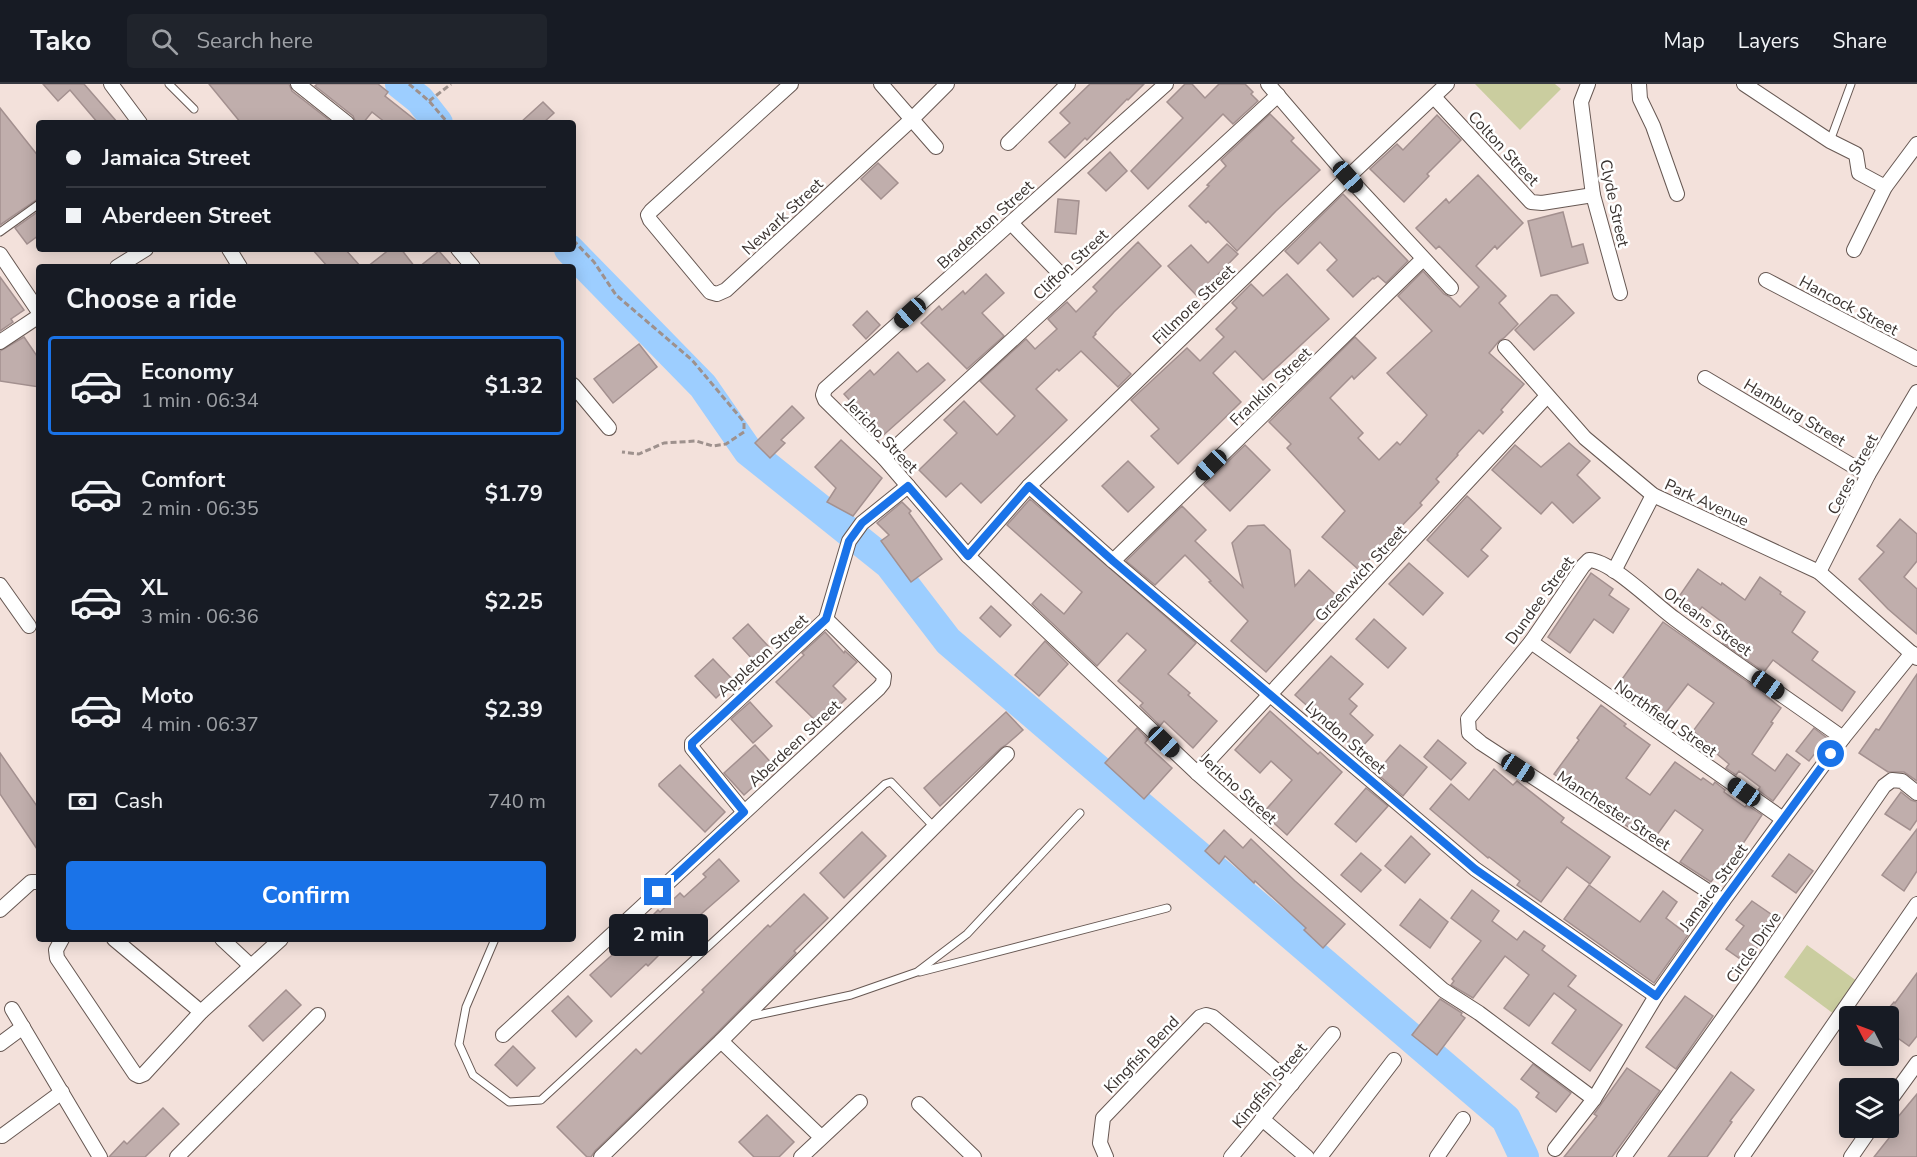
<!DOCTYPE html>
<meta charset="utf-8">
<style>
:root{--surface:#171b24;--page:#20242c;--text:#f1f3f6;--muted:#9ea1a6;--line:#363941;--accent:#1a73e8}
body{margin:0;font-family:"Nunito Sans",sans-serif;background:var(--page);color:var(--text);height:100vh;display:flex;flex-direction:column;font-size:22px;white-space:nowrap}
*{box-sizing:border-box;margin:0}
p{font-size:20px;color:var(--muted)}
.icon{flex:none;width:33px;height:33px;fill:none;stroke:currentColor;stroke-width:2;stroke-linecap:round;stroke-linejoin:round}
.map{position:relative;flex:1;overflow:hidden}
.side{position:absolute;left:36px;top:180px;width:540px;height:678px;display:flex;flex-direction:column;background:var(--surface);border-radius:6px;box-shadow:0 3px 15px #0003}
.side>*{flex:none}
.top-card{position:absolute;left:36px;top:36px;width:540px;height:132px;border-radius:6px;box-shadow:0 3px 15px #0003;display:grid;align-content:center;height:132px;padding:0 30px;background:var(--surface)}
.needle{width:39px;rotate:312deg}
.tools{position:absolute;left:1839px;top:922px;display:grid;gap:12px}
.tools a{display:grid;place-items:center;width:60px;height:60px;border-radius:6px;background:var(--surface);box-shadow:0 3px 15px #0003;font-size:30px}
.end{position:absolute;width:27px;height:27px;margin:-14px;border:8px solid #1a73e8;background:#fff;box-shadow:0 0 0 3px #fff}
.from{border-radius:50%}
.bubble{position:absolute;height:42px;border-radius:6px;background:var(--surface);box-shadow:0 3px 15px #0003;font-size:20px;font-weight:700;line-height:42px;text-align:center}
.car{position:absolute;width:18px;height:36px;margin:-18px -9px;border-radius:8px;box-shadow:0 0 4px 2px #0007;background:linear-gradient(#222 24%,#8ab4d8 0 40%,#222 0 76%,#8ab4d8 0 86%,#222 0)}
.top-card b{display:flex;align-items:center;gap:21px;height:57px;font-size:22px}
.top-card b+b{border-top:2px solid var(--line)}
.top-card i{width:15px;height:15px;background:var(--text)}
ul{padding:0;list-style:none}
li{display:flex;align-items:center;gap:18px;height:99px;margin:0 12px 9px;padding:0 18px;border:3px solid transparent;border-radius:6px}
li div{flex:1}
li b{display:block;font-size:22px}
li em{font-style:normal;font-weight:700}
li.on{border-color:var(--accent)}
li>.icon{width:54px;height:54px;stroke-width:1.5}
h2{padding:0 30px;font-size:27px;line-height:72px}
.pay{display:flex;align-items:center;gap:15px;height:66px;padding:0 30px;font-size:22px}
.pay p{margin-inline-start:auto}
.button{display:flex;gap:12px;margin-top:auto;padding:12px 30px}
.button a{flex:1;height:69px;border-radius:6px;background:var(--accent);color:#fff;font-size:24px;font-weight:700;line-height:69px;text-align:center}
header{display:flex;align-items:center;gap:36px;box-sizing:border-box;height:84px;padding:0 30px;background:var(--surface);border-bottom:2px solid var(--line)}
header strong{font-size:28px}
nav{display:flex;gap:33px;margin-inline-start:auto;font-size:21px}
.search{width:420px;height:54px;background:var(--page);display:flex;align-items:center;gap:15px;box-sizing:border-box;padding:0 21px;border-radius:6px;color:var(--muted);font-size:22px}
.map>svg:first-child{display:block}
</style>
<header>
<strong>Tako</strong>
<div class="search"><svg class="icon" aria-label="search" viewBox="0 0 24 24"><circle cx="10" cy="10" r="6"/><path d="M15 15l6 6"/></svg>Search here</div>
<nav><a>Map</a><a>Layers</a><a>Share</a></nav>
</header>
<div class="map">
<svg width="1917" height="1073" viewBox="0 0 1917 1073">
<rect width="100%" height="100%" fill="#f3e1db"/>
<g fill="#cacd9f">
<polygon points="1475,0 1555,0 1561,5 1520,46"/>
<polygon points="1807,861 1861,900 1838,933 1784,893"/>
</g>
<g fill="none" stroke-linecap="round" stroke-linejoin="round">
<g stroke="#9dceff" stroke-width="30">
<polyline points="400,0 420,16 438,39"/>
<polyline points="569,165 703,302 748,367 889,480 948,557 1506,1035 1524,1073"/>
</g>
</g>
<g fill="#c0aeac" stroke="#a3908f" stroke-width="1.5">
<polygon points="43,0 84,0 118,39 98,39 70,6 58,17"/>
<polygon points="209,0 289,0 292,7 333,39 241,39"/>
<polygon points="317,0 378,0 388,8 385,12 419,39 386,39 372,28 363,39 356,39 353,32 315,2"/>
<polygon points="1090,0 1144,0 1128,16 1127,15 1087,56 1085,54 1065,74 1049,58 1070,39 1060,29"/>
<polygon points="1185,0 1192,0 1205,14 1219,0 1245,0 1253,8 1251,10 1258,17 1233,40 1223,30 1148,105 1131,87 1183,34 1167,18"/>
<polygon points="543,18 554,29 543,39 520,39"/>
<polygon points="0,24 39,73 39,114 0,141"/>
<polygon points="1270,30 1294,54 1291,57 1320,86 1276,127 1237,167 1208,137 1206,139 1189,122 1209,102 1207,101 1226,82 1221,76"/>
<polygon points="1437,31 1461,56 1427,90 1429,92 1404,118 1370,85 1397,60 1403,66"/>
<polygon points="1110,68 1127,87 1106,107 1088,89"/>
<polygon points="878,79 898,99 881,115 861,95"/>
<polygon points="1478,91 1523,139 1497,165 1495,162 1476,182 1506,212 1499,219 1518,240 1504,254 1499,257 1489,269 1524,300 1501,326 1503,328 1483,350 1479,346 1457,370 1458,371 1436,395 1439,398 1420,419 1422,421 1359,486 1322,453 1345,427 1287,364 1291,360 1269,338 1355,253 1376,274 1354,295 1352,292 1330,314 1363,349 1358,354 1379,376 1397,358 1400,361 1427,331 1387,289 1432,247 1398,212 1423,187 1444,210 1450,213 1460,223 1479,203 1439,162 1436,165 1416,144 1446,115 1449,119"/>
<polygon points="1343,110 1408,177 1386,199 1378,192 1374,195 1373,194 1353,213 1327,186 1337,176 1320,158 1298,180 1285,167"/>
<polygon points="1058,115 1079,117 1076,150 1055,148"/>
<polygon points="39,127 39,151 27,160 15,144"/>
<polygon points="1563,128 1572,163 1583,160 1588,179 1541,192 1528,137"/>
<polygon points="1138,158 1161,182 1114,228 1095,249 1096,250 1093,253 1131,290 1118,303 1081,267 1059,287 1057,285 1036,305 1067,336 981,419 961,399 946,413 919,386 957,349 944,336 964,317 997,351 1015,332 980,297 1026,255 1035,265 1057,245 1048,235 1067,218 1076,228 1097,207 1093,203"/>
<polygon points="1227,160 1238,170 1197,212 1168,182 1191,161 1208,179"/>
<polygon points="312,165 345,165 361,183 328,183"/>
<polygon points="390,165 401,165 415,183 367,183"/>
<polygon points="439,167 453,183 419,183"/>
<polygon points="986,190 1004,209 982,229 1004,252 967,285 921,239 939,222 942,226 963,207 965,210"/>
<polygon points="1287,190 1329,235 1263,296 1235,267 1213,289 1241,318 1178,380 1151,352 1159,345 1131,316 1187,264 1200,277 1224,253 1216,245 1237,224 1232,219 1251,200 1263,212"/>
<polygon points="0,193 24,226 11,235 13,238 0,247"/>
<polygon points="1551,211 1557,211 1574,229 1534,266 1515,246"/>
<polygon points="867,227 880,241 866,255 853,241"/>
<polygon points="24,253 39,275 39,303 0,297 0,267"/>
<polygon points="639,260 657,283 613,319 594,295"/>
<polygon points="898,268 917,288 928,279 945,296 878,356 858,334 862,330 844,310 870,286 874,291"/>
<polygon points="792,322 804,334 781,356 785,359 770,374 755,359"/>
<polygon points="841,356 882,394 853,432 827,418 836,404 815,383"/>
<polygon points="1569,359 1590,377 1577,391 1600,414 1573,439 1552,418 1541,430 1492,386 1515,361 1541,383"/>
<polygon points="1245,361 1270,386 1230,427 1204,401"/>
<polygon points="1128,377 1154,403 1128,428 1102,402"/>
<polygon points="1467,412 1501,444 1481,466 1488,472 1468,493 1427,456"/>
<polygon points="1030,415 1196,559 1168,590 1190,609 1188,611 1217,637 1193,664 1164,637 1160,642 1140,622 1143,619 1118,597 1146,566 1127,549 1097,582 1032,520 1041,510 1064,530 1082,508 1007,441"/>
<polygon points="902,418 911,427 909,429 942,475 911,498 881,457 889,451 877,439"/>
<polygon points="1182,422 1206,446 1195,457 1243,503 1232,459 1248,442 1264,441 1290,466 1295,502 1309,486 1336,511 1266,588 1231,557 1248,537 1209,498 1211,497 1185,471 1155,501 1126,477"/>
<polygon points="1900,435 1917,450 1917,477 1904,493 1917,505 1917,550 1888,525 1859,495 1884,468 1877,462"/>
<polygon points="1409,479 1443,509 1423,531 1389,500"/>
<polygon points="1698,485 1721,501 1722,499 1745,516 1760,493 1781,508 1780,510 1805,528 1792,548 1818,568 1812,576 1855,608 1842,627 1773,576 1764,588 1723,559 1728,553 1721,547 1726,541 1702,523 1698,528 1678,514"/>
<polygon points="1591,489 1613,505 1609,511 1629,525 1613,549 1594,535 1570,569 1548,553"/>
<polygon points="991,522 1011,541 1000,553 980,534"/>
<polygon points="1374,535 1406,564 1388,584 1356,555"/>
<polygon points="1663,538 1759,606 1781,624 1771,638 1773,639 1752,670 1775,687 1787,670 1800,680 1773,717 1758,706 1760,703 1739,687 1736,691 1726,684 1729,680 1717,670 1719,668 1693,647 1714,619 1689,601 1688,600 1664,631 1642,614 1639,618 1617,602"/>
<polygon points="748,540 769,563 754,577 733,554"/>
<polygon points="825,548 844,569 845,567 857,578 833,602 846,615 819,640 776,598 804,571 802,569"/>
<polygon points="1045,557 1068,580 1039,612 1015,591"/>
<polygon points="1331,572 1363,600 1349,615 1357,622 1350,630 1373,651 1358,667 1295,611"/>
<polygon points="713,575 734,597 716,614 695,592"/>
<polygon points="1917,590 1917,697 1904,688 1888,688 1859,669 1876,645 1879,646"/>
<polygon points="750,618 772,642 753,659 731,635"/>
<polygon points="1601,621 1626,640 1624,642 1650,661 1626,694 1650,711 1675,678 1701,696 1703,694 1713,701 1715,698 1725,706 1724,708 1745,723 1747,721 1762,731 1742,761 1746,764 1731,785 1724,780 1711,798 1680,778 1703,746 1675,726 1651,759 1603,725 1604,723 1579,705 1578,707 1554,690 1579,656 1577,654"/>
<polygon points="1270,627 1318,670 1320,668 1342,688 1287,751 1263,729 1292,696 1271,677 1260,689 1235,666"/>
<polygon points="1006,628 1023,646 1006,661 1001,664 940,722 924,704"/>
<polygon points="1137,644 1148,655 1145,659 1172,684 1144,715 1105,679"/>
<polygon points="1814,644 1827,654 1809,677 1796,667"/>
<polygon points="1438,656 1466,679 1451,696 1424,673"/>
<polygon points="755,661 775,683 744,711 724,689"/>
<polygon points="1400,661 1427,683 1403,712 1376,689"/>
<polygon points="0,669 39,725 39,768 0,710"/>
<polygon points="680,681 725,728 705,748 659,702 659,700"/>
<polygon points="1494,685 1513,701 1517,697 1564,734 1561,738 1610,773 1590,800 1567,783 1541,818 1517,801 1520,797 1489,773 1488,774 1430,725 1451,700 1469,716"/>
<polygon points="1366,704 1388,722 1356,758 1335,740"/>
<polygon points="1901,708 1911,716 1917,718 1917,736 1910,746 1885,730"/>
<polygon points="1917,745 1917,787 1904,807 1882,791"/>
<polygon points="1224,746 1243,764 1251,755 1295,797 1345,840 1323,864 1304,846 1306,844 1255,797 1254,799 1225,772 1219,780 1205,767"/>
<polygon points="862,748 886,772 844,814 820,789"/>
<polygon points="1411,752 1430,770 1405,799 1385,782"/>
<polygon points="1361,769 1381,786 1361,808 1341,791"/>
<polygon points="1789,770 1813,787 1796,809 1772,792"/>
<polygon points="719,775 739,797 700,831 681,850 682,852 669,864 667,863 648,882 646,880 611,913 590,891 621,863 658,826 660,828 680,809 684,813 706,793 703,790"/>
<polygon points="1589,801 1640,838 1663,807 1677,818 1666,834 1688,851 1654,899 1564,835"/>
<polygon points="1472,806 1499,827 1492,837 1517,856 1524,847 1545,862 1542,866 1576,892 1568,902 1622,941 1590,987 1552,959 1576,926 1554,909 1529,942 1504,924 1529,891 1505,872 1473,914 1451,901 1454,897 1452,895 1481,857 1451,834"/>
<polygon points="804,810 828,834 794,867 796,869 715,951 595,1067 591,1073 587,1073 557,1043 636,965 641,970 704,908 702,906 768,841 770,843"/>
<polygon points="1420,815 1448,838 1430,864 1400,841"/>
<polygon points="1752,817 1778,835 1746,879 1726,865 1744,842 1736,836"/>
<polygon points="1917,889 1917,952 1909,962 1888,947 1888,925 1894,918 1895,919"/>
<polygon points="286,906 301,921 263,957 249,942"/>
<polygon points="568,912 592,937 576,953 552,927"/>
<polygon points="1685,912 1713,932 1676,985 1646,963"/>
<polygon points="1440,915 1462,929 1461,931 1465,934 1437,971 1412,951"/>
<polygon points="513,962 535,984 517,1002 495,981"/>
<polygon points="1533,980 1571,1009 1556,1028 1536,1013 1539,1009 1521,995"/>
<polygon points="1627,984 1660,1007 1612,1073 1564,1073 1597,1032 1594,1030"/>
<polygon points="1731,988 1754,1006 1730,1037 1732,1038 1707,1073 1668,1073"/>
<polygon points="1917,1010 1917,1073 1874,1073 1893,1049 1888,1045"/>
<polygon points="163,1024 179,1040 145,1073 109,1073 124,1057 127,1060"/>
<polygon points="767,1031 794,1058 779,1073 754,1073 739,1058"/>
</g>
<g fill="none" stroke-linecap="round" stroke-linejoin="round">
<defs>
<g id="lane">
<polyline points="169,0 194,25"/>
<polyline points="1830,57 1851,0"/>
<polyline points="0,148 39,120"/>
<polyline points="495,855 466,923 459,960 473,991 509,1018 541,1016 885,700 891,698 934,743"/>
<polyline points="920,888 1167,824"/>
<polyline points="749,933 851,911 917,888 967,850 1080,729"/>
</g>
<g id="street">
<polyline points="111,0 140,39"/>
<polyline points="298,0 347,39"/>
<polyline points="791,0 651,127 648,131 650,136 710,208 717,210 726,206 911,36 947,0"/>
<polyline points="881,0 936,63"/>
<polyline points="1166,0 825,305 823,311 825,316 884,374 968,472 1197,689 1443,906 1479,929 1594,1015"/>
<polyline points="1268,0 1348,93 1451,204"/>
<polyline points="1588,0 1581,18 1593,111 1620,209"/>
<polyline points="1639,0 1640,15 1653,42 1677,110"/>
<polyline points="1744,0 1830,57 1856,70 1859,89 1885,103"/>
<polyline points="1434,13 1531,118 1542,119 1593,111"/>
<polyline points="1008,59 1068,0"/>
<polyline points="1011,139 1071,201"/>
<polyline points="229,165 240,183"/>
<polyline points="458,165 473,183"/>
<polyline points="1854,166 1885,103 1917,60"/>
<polyline points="0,170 39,228"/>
<polyline points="117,183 146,165"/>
<polyline points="1766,196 1917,275"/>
<polyline points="0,258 39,232"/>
<polyline points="1505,263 1585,354 1653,411 1819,488 1917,574"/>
<polyline points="1705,294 1868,391"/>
<polyline points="573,301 609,344"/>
<polyline points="884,374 1278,11"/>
<polyline points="1029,402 1113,477 1475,785 1656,912"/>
<polyline points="968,472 1029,402 1348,93 1447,0"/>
<polyline points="1113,477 1423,175"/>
<polyline points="1614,487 1653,411"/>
<polyline points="1819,488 1868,391 1917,308"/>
<polyline points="0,501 29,542"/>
<polyline points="1531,558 1783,735"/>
<polyline points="1197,689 1547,312"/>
<polyline points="744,728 692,664 692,659 826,535 849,457 862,439 908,402"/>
<path d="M1723,817L1481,659L1469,649L1468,635L1531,558L1583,482L1589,476C1612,477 1654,520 1675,535C1730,576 1787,614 1843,654"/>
<polyline points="0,826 31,798 39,798"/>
<polyline points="62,855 56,866 57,874 135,990 139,992 144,990 201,928 281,855"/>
<polyline points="114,855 201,928"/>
<polyline points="222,855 251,882"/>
<polyline points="12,925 100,1073"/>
<polyline points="503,951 879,604 883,599 884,592 826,535"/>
<polyline points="721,957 821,1053"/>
<polyline points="0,960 23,943"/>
<polyline points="1888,1019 1917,979"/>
<polyline points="919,1020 974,1073"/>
<polyline points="1262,1035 1307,1073"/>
<polyline points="2,1052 62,1008"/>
<polyline points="1555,1065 1594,1015 1656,912 1723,817 1843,654 1912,569"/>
<polyline points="177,1073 318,931"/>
<polyline points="601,1073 721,957 1007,670"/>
<polyline points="801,1073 860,1018"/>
<polyline points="1106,1073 1100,1059 1103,1034 1200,933 1206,931 1213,933 1292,1000"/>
<polyline points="1231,1073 1333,950"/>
<polyline points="1320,1073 1394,976"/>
<polyline points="1437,1073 1463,1035"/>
<polyline points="1624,1073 1749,898 1884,702 1892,696 1902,697 1917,709"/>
<polyline points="1742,1073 1917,820"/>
<polyline points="1851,1073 1871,1044"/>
</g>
</defs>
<use href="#lane" stroke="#675853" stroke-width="9"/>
<use href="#street" stroke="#675853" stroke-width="16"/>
<g stroke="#9e918d" stroke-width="3" stroke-dasharray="6 3" stroke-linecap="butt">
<polyline points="409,0 429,17 448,39"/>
<polyline points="429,17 451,0"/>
<polyline points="573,156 594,178 616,211 692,276 744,338 744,348 726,360 713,362 696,357 664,359 639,370 622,368"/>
</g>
<use href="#lane" stroke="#fff" stroke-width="7"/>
<use href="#street" stroke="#fff" stroke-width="14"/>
</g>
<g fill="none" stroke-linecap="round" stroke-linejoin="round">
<polyline stroke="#1a73e8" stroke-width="8" points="658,808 744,728 692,664 692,659 826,535 849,457 862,439 908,402 968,472 1029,402 1113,477 1475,785 1656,912 1723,817 1831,670"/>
</g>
<g text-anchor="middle" stroke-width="5" stroke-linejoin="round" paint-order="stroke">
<g font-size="16" fill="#3a3330" stroke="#fff">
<text transform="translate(1504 64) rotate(47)" y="6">Colton Street</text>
<text transform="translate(1615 119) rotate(78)" y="6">Clyde Street</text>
<text transform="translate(782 132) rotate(-43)" y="6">Newark Street</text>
<text transform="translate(985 140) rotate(-42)" y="6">Bradenton Street</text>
<text transform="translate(1070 180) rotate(-43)" y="6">Clifton Street</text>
<text transform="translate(1193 220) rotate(-44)" y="6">Fillmore Street</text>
<text transform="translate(1849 221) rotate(28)" y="6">Hancock Street</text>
<text transform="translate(1270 302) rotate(-44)" y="6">Franklin Street</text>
<text transform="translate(1795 328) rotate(31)" y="6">Hamburg Street</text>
<text transform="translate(882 351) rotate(46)" y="6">Jericho Street</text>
<text transform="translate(1852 390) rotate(-62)" y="6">Ceres Street</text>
<text transform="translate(1707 418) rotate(25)" y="6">Park Avenue</text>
<text transform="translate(1360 489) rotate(-47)" y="6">Greenwich Street</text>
<text transform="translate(1539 516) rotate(-54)" y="6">Dundee Street</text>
<text transform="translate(1708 537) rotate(36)" y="6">Orleans Street</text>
<text transform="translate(762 571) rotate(-42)" y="6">Appleton Street</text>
<text transform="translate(1666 634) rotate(35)" y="6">Northfield Street</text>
<text transform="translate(1346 653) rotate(41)" y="6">Lyndon Street</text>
<text transform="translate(794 659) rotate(-43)" y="6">Aberdeen Street</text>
<text transform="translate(1239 704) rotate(42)" y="6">Jericho Street</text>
<text transform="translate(1614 726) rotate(33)" y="6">Manchester Street</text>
<text transform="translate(1713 803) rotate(-54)" y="6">Jamaica Street</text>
<text transform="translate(1753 863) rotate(-55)" y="6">Circle Drive</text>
<text transform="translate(1141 970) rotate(-46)" y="6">Kingfish Bend</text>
<text transform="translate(1269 1001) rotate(-50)" y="6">Kingfish Street</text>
</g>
</g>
</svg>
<div class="tools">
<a><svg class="needle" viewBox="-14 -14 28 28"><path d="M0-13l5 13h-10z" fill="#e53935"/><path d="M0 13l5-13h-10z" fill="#9ea1a6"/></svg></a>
<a><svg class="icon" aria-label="layers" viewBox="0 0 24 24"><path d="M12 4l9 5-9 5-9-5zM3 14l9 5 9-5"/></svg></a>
</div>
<i class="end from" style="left:1831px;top:670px"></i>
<i class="end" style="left:658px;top:808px"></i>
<div class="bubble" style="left:609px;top:830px;width:99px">2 min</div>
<i class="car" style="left:1348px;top:93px;rotate:138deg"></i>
<i class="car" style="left:910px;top:229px;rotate:228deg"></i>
<i class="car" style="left:1211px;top:381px;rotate:226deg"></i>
<i class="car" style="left:1768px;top:601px;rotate:125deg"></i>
<i class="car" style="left:1164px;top:658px;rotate:134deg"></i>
<i class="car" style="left:1518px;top:684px;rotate:123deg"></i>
<i class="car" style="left:1744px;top:708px;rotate:305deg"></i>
<div class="top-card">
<b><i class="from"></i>Jamaica Street</b>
<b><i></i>Aberdeen Street</b>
</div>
<section class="side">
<h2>Choose a ride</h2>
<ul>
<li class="on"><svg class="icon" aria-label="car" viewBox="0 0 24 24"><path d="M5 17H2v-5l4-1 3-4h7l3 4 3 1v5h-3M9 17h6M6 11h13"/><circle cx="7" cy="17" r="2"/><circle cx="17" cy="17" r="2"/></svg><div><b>Economy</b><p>1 min · 06:34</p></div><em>$1.32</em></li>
<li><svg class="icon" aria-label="car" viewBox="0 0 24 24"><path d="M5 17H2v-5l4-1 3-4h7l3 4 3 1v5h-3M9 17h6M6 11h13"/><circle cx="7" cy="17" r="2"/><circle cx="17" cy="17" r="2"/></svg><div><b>Comfort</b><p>2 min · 06:35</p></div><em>$1.79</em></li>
<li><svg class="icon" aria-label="car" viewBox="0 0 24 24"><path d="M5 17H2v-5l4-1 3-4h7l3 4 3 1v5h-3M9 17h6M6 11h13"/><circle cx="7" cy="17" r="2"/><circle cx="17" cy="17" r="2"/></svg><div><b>XL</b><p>3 min · 06:36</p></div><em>$2.25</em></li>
<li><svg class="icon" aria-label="car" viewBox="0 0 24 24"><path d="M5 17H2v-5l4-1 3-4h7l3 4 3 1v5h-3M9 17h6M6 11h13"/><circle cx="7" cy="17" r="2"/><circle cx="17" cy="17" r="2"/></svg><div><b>Moto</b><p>4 min · 06:37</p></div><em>$2.39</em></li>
</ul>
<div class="pay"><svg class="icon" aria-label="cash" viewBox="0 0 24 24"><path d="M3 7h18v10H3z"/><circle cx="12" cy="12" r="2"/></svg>Cash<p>740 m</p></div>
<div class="button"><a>Confirm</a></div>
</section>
</div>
